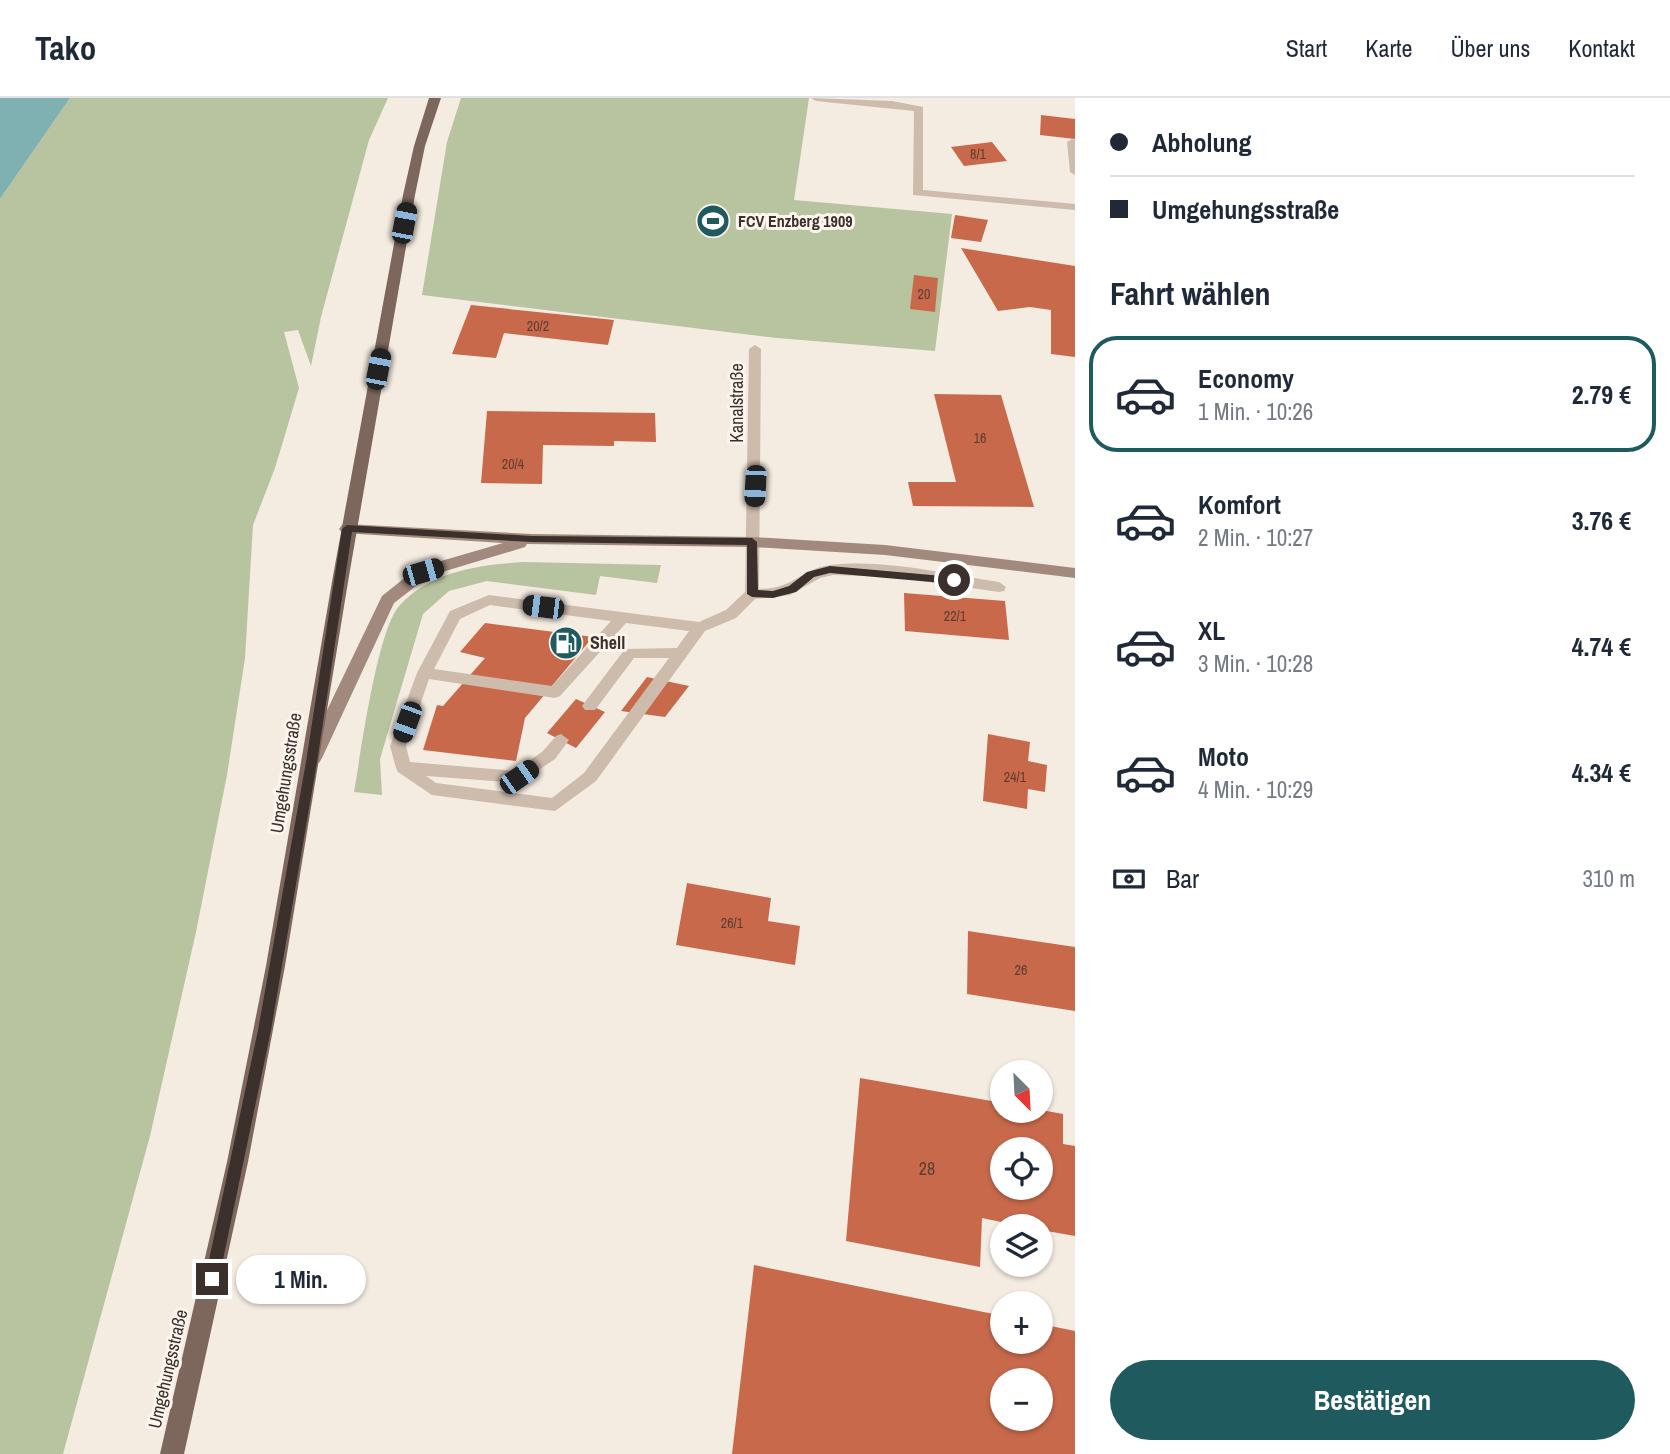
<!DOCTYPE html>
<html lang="de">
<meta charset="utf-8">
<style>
:root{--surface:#fff;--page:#f2f2f3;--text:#1f2937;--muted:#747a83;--line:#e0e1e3;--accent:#1f5a5e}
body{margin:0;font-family:"Archivo Narrow",sans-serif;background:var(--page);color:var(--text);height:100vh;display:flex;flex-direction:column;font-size:26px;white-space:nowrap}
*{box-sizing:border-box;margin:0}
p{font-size:23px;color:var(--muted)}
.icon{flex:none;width:38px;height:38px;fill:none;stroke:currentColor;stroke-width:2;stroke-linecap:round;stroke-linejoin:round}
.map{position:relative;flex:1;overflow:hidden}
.side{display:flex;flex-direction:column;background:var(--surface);width:595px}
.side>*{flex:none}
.banner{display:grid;align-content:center;height:154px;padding:0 35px;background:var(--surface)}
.needle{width:46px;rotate:156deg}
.controls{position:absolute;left:990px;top:962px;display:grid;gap:14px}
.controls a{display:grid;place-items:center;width:63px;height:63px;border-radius:50%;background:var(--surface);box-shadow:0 2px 5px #0004;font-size:35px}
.end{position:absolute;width:32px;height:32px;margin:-16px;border:9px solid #3b302b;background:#fff;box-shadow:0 0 0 4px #fff}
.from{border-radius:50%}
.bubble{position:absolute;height:49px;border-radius:24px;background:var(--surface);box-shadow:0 2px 5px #0004;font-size:23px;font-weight:700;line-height:49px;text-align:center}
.car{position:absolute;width:21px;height:42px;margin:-21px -10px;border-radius:9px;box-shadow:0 0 5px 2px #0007;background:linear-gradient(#222 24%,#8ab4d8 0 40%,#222 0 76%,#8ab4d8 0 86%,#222 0)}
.banner b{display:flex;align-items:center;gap:24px;height:66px;font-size:26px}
.banner b+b{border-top:2px solid var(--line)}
.banner i{width:18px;height:18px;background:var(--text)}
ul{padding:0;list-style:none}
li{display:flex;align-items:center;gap:21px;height:116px;margin:0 14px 10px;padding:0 21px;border:4px solid transparent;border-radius:28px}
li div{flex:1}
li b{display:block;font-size:26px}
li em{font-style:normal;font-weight:700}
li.on{border-color:var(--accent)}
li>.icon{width:63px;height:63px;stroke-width:1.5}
h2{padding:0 35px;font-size:32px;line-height:84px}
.pay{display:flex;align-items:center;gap:18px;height:77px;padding:0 35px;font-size:26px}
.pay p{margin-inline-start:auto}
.primary-button{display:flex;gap:14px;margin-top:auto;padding:14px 35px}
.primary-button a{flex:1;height:80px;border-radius:42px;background:var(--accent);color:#fff;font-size:28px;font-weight:700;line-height:80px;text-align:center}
header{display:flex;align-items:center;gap:42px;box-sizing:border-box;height:98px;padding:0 35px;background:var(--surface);border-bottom:2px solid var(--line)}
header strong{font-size:33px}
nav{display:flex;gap:38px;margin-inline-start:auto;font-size:24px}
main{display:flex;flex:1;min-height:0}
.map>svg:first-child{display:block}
</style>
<header>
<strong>Tako</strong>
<nav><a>Start</a><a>Karte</a><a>Über uns</a><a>Kontakt</a></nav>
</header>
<main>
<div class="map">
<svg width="1075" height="1356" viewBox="0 0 1075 1356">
<rect width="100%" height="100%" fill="#f4ebe1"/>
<g fill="#b8c4a0">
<polygon points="70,0 388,0 369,42 321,219 311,268 298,232 284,234 299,290 275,370 253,427 245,560 227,677 196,834 150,1038 63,1356 0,1356 0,101"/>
<polygon points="461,0 809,0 794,102 952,116 935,253 777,240 422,197 447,44"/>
<path d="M524,464L661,467L657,485L600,478L596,497L487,483L449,493L423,516L380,661L382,697L354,694C361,656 377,531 400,507C432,473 479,467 524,464Z"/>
</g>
<polygon fill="#7fb0b2" points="0,0 70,0 0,101"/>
<g fill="#c8694b" fill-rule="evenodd">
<polygon points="1041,17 1075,21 1075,41 1040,37"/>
<polygon points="992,44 1007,63 964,68 951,49"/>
<polygon points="955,117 988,122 981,144 951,140"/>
<polygon points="961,150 1075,168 1075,259 1051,256 1051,212 1030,209 998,213"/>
<polygon points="914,177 938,180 935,214 910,211"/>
<polygon points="471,207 614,222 608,247 504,235 496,260 452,256"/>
<polygon points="934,296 1001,297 1034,409 913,408 908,384 956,384"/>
<polygon points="487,313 655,315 656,344 614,343 614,348 543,347 542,386 481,385"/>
<polygon points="904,495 1005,503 1009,542 905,533"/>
<polygon points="485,525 593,539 525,620 516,663 423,652 437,607 443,608 485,560 460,554"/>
<polygon points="647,579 689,588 665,619 621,613"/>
<polygon points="576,601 605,614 576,650 547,635"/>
<polygon points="988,636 1030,644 1028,663 1047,667 1045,694 1028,691 1027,711 983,703"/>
<polygon points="687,785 771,800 768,823 800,828 795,867 676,847"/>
<polygon points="968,833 1075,849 1075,913 967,896"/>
<path d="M860,980L1003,1005V1013L1041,1012L1063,1016V1046L1075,1048V1138L1041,1132V1129H1025L982,1120L980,1169L846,1143ZM1003,1052H1041V1090H1003Z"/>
<path d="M754,1167L1003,1218V1244H1041V1226L1075,1233V1356H732ZM1003,1283H1041V1321H1003Z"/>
</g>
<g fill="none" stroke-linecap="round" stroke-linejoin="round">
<g fill="#cdbbac" fill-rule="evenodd">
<polygon points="811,0 892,3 923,9 923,92 1075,106 1075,112 913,97 914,13 816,3"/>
<polygon points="1072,41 1075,42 1075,77 1070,74 1067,44"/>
<path d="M755,247L761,251L759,491C794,491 801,471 830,467C886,461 945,476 999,484L1006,489L1004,493L999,494L895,479L833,477L820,480L790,497L755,501L736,520L705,533L596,683L555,713L432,697L398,674L396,670L390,648L417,575L450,513L489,497L699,524L726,512L745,494L749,251ZM490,507L611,523L552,588L434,571L460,521ZM626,525L689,533L677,550L625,551L585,604L582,608L585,612H595L634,560H669L584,675L552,700L436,685L426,678L519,685L555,661L569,642L561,636L556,638L543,653L516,673L410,664L406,648L429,581L555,600L560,598Z"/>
</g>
<polygon fill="#a18a7d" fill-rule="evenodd" points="347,426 532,436 752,439 885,447 1075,470 1075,480 885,457 752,449 527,446 525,449 429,478 394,505 322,660 319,665 307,665 304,660 382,498 417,470 503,445 342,435 339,431 342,427"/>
<polygon fill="#7d675c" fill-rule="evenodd" points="429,0 441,0 425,48 415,97 349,478 285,868 248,1064 184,1356 160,1356 227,1064 266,868 333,478 403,97 414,48"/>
</g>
<polygon fill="#3b302b" points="347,427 532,438 752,440 757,444 758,492 773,493 789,488 807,474 830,468 954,479 959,482 954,486 830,475 814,479 796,494 773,500 752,499 747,496 747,447 532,444 352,434 317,664 271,932 219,1181 212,1188 205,1181 258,932 306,664 342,431"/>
<defs>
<symbol id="stadium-disc" viewBox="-11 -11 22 22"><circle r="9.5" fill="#1f5a5e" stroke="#fbf5ee"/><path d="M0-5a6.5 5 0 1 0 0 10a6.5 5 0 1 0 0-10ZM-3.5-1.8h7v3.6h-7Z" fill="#fff"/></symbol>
<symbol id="fuel-disc" viewBox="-11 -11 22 22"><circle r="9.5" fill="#1f5a5e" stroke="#fbf5ee"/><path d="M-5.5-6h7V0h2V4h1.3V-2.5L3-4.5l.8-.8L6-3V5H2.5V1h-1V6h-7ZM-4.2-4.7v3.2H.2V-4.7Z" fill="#fff"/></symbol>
</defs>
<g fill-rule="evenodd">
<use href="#stadium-disc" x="694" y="104" width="38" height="38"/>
<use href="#fuel-disc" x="547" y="526" width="38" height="38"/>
</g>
<g text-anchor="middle" stroke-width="6" stroke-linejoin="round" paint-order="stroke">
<g font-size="14" fill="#5e3e33">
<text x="978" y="61">8/1</text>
<text x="924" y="201">20</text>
<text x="538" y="233">20/2</text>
<text x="980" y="345">16</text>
<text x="513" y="371">20/4</text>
<text x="955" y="523">22/1</text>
<text x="1015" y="684">24/1</text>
<text x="732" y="830">26/1</text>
<text x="1021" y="877">26</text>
</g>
<g font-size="16" font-weight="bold" fill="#3b302b" stroke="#fbf5ee" text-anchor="start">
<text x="738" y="129">FCV Enzberg 1909</text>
</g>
<g font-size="18" fill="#3b302b" stroke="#fbf5ee">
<text transform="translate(737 305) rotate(-90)" y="6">Kanalstraße</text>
<text transform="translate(286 675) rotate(-81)" y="6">Umgehungsstraße</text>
<text transform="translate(168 1271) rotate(-77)" y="6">Umgehungsstraße</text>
</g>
<g font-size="18" font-weight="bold" fill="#3b302b" stroke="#fbf5ee" text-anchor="start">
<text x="590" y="551">Shell</text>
</g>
<g font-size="18" fill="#5e3e33">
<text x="927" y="1077">28</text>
</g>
</g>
</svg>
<div class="controls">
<a><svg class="needle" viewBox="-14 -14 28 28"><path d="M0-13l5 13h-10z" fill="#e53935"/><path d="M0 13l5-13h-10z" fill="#747a83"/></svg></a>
<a><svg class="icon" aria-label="locate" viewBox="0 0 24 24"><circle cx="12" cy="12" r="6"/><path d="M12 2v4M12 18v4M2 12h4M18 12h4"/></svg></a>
<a><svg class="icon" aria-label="layers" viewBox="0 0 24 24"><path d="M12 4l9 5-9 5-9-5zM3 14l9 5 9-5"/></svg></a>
<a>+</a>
<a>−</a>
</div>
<i class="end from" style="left:954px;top:482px"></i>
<i class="end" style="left:212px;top:1181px"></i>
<div class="bubble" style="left:236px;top:1157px;width:130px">1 Min.</div>
<i class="car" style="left:404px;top:125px;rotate:11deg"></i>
<i class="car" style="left:378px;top:271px;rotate:11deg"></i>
<i class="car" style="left:755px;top:388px;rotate:183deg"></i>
<i class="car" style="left:423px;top:474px;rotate:74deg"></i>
<i class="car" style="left:543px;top:509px;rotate:277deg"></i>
<i class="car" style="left:407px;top:624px;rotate:200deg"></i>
<i class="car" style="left:519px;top:679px;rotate:55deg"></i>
</div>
<section class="side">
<div class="banner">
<b><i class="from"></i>Abholung</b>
<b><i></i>Umgehungsstraße</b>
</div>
<h2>Fahrt wählen</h2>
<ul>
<li class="on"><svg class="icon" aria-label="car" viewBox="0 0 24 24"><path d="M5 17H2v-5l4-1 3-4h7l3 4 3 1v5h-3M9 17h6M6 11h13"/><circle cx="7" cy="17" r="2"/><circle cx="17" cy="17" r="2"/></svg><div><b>Economy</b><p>1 Min. · 10:26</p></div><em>2.79 €</em></li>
<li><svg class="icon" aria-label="car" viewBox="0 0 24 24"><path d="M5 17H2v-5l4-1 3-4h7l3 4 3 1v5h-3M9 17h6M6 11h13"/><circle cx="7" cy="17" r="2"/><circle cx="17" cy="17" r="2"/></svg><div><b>Komfort</b><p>2 Min. · 10:27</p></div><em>3.76 €</em></li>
<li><svg class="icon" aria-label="car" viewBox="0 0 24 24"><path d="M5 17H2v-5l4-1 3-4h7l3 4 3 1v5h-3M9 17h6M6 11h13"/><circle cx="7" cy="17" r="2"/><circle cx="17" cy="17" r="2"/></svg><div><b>XL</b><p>3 Min. · 10:28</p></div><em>4.74 €</em></li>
<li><svg class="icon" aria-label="car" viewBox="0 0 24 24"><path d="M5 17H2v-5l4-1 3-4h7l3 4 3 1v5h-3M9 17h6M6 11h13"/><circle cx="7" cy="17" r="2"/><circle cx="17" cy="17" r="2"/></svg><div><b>Moto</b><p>4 Min. · 10:29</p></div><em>4.34 €</em></li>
</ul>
<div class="pay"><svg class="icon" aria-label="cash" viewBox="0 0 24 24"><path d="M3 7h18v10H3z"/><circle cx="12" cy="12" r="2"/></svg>Bar<p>310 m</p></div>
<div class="primary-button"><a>Bestätigen</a></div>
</section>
</main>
